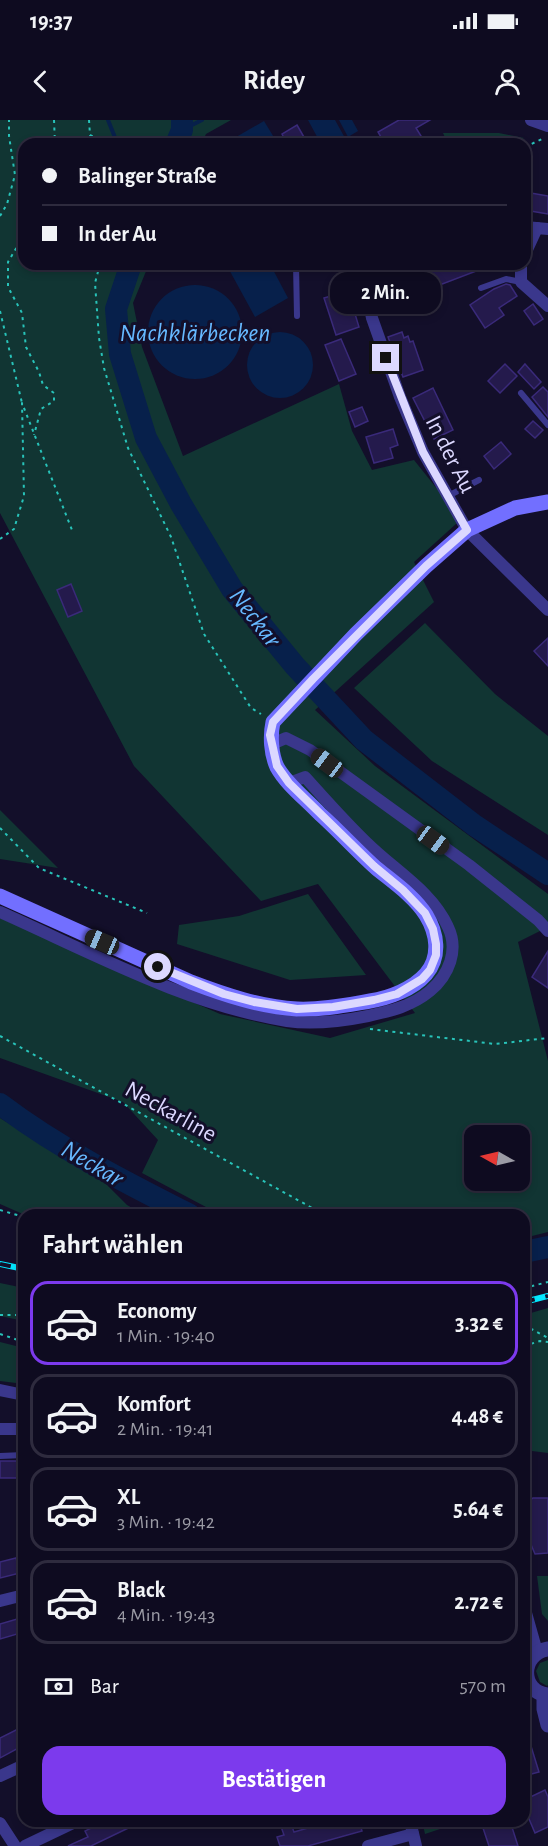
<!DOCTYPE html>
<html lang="de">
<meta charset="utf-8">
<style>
:root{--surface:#0e0b20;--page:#171429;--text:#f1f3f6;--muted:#9b9ba5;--line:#2e2b3e;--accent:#7c3aed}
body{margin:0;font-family:"Alegreya Sans",sans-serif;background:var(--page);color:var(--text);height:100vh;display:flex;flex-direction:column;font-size:22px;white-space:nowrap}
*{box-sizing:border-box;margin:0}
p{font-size:20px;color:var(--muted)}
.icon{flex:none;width:33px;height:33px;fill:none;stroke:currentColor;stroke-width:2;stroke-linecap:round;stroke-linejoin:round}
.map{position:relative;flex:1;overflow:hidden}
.sheet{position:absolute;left:18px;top:1089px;width:512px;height:618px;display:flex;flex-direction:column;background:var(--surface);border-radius:18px;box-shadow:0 3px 9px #0003,0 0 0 2px var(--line)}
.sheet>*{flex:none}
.top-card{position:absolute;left:18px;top:18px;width:513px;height:132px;border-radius:18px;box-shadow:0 3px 9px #0003,0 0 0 2px var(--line);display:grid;align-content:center;height:132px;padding:0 24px;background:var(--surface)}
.needle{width:39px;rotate:278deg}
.tools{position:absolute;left:464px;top:1005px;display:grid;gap:12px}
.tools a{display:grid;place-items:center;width:66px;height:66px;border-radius:12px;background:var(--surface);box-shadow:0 3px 9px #0003,0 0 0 2px var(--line);font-size:30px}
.end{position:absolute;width:27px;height:27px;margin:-14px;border:8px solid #dcd8ff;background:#111;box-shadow:0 0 0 3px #111}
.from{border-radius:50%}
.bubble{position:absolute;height:42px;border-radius:18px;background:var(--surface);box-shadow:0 3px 9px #0003,0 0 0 2px var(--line);font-size:20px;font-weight:700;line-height:42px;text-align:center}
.car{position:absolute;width:18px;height:36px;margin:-18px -9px;border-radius:8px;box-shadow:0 0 4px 2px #0007;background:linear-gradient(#222 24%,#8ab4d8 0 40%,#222 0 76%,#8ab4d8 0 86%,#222 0)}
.top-card b{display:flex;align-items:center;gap:21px;height:57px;font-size:22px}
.top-card b+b{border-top:2px solid var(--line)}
.top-card i{width:15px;height:15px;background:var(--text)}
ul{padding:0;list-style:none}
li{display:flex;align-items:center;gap:18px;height:84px;margin:0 12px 9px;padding:0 12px;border:3px solid var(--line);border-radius:18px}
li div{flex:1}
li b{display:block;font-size:22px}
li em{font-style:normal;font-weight:700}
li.selected{border-color:var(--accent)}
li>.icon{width:54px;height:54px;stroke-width:1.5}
h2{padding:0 24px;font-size:27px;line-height:72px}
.pay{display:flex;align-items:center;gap:15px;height:66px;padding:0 24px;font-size:22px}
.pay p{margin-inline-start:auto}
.cta{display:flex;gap:12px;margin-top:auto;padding:12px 24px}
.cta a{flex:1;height:69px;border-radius:18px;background:var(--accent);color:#fff;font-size:24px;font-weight:700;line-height:69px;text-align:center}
.status{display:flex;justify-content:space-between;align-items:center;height:42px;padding:0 30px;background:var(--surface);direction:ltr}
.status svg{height:16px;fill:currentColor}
header{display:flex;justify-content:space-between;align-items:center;height:78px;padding:0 24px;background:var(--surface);font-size:27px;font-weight:700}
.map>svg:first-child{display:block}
</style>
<div class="status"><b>19:37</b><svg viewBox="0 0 49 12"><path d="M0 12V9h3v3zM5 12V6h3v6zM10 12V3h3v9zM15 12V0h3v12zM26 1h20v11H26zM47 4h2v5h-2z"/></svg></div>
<header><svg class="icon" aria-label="back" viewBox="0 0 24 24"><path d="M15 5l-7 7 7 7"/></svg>Ridey<svg class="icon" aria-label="person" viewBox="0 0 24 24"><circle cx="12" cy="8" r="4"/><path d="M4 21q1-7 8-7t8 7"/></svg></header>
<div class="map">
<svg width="548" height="1726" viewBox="0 0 548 1726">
<rect width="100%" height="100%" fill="#130f2a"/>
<g fill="#113533" fill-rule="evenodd">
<path d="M0,0H231L206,14L201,24H24V144H149L133,183L142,227L183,336L339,264L352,311L372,350L414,340L450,385L457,403L414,442L434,482L315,590L375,646L548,774V807L518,822L548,941V1112L524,1118V1095H221L142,1053L158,1020L123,982L0,938V798L220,894L330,918L415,893L318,764L261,781L134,646L0,393ZM474,1016H519V1060H474Z"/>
<polygon points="443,13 499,13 524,18 514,24 448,24"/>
<polygon points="425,503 495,574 548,616 548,715 432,641 354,568"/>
<polygon points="0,690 58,748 0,739"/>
<polygon points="308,774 366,855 290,860 177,824 179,805 239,796"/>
<polygon points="0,998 104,1062 127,1085 144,1095 25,1095 0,1084"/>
<polygon points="0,1163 24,1168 24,1201 0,1196"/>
<polygon points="548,1188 548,1333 524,1330 524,1195"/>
<polygon points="0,1222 24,1228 24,1264 0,1261"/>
<polygon points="537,1456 548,1456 548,1501 542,1494"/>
<polygon points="548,1540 548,1565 547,1566 540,1562 536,1551 540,1543"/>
<polygon points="422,1701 464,1701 425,1714"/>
</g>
<g fill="#07204b">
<polygon points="308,0 335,0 345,18 335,24 321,24"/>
<polygon points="339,0 352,0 358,11 348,17"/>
<polygon points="264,1 278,24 224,24"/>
<polygon points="226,144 270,144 288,178 255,197"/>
<circle cx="195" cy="212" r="47"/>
<circle cx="280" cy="245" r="33"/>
</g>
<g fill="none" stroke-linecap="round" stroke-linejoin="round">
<g stroke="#07204b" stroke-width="4">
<polyline points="108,0 116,20 123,24"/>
<polyline points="182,10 202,0"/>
</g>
<g stroke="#07204b" stroke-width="22">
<polyline points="176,24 182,10 182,0"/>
<polyline points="131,144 116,189 120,234 146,318 181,384 232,469 295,546 364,620 474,705 548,754"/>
<path d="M0,984C58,1028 125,1062 190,1095"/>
<polyline points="524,1132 548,1127"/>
</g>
</g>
<g fill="#241a4c" stroke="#3a2a7a" stroke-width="1.5">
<polygon points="399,0 430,0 416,8 426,24 385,24 378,12"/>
<polygon points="297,5 308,24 287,24 282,14"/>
<polygon points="525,72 548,76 548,94 525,90"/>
<polygon points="415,144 492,144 492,145 382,187 376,170 393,164 389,154"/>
<polygon points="506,164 510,165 517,176 499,188 504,195 485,208 470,185 494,169"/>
<polygon points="348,171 359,207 336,215 324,178"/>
<polygon points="533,184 543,199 534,205 524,191"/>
<polygon points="402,212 404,218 408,216 410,222 413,221 423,250 403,257 388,217"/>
<polygon points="341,219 356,254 339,261 325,225"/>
<polygon points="505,244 517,256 500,273 488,261"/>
<polygon points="525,244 541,262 534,269 518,252"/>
<polygon points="543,267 548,272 548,297 532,277"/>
<polygon points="433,268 453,310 434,319 413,278"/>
<polygon points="362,287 368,301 355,307 349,292"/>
<polygon points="533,301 543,310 535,318 525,309"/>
<polygon points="393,309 398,325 390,328 393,338 374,343 366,317"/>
<polygon points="501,322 511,334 494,349 484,336"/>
<polygon points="71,464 82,491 68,497 57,470"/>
<polygon points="548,518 548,546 534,531"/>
<polygon points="548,831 548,868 532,857"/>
<rect x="0" y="1341" width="24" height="17"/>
<polygon points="533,1378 548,1378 548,1433 535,1434 524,1408 524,1383"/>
<polygon points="16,1438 20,1453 0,1458 0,1442"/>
<polygon points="24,1497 24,1512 0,1519 0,1504"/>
<polygon points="24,1606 24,1625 0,1638 0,1618"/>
<polygon points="526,1610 539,1652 524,1656 524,1611"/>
<polygon points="545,1670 548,1677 548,1707 535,1713 524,1687 524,1680"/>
<polygon points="105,1701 143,1701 91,1726 68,1726 88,1717 85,1711"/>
<polygon points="279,1701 290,1701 294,1712 332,1701 359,1701 362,1711 308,1726 280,1726 277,1717 284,1715"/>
<polygon points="505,1701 510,1701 518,1726 489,1726 483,1708"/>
</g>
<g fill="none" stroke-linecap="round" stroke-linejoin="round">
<g stroke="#28c3b9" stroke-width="2" stroke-dasharray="3 4.5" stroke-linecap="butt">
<polyline points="54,0 55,24"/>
<polyline points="89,0 90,15 107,24"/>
<polyline points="525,27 544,18"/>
<polyline points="0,96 7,84 15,55 9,16 9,0"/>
<polyline points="24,115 8,142 8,167 22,193 26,227 39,252 43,265 54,273 54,281 41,289 34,315"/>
<polyline points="100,144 95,163 99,218 104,248 128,328 171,417 204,514 251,588 261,594"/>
<polyline points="0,191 22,283"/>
<polyline points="0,419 14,409 24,376 22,283 72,410"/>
<polyline points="0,708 39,748 147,793"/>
<polyline points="370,909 495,924 548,918"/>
<polyline points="0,916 325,1095"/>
<polyline points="0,1090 24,1097"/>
<polyline points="524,1168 548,1162"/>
<polyline points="0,1195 24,1195"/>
<polyline points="524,1205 548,1218"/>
<polyline points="0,1214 24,1222"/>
<polyline points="524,1226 540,1221 548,1222"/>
</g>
<g stroke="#3a378c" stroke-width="6">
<polyline points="361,24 369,20 371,24"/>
<polyline points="296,144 297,196"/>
<polyline points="359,144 363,154"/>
<polyline points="481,168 506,159 521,162"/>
<polyline points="521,273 548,305"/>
<polyline points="448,376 479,360"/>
<polyline points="0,1336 24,1335"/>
</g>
<g stroke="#3a378c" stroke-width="12">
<polyline points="531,0 548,6"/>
<polyline points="525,107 548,109"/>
<polyline points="525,134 537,108"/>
<polyline points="378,144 372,151 366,168 372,198 400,277 423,332 467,410 548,490"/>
<polyline points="521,144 521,162 548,186"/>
<polyline points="272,624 286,618 310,630 469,745 538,800 548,811"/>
<path d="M0,792C92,833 187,885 287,901C313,905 343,901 368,896C391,891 412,886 430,871C449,855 459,830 448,807C432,771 394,750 367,723C345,702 325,679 305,657L289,663"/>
<polyline points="0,1270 24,1275"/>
<polyline points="0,1309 24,1309"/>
<polyline points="524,1466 526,1493 537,1532"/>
<polyline points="0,1481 24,1475"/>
<polyline points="0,1656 24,1645"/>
<polyline points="410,1701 416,1726"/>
<polyline points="0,1703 15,1726"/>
<polyline points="25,1726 77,1701"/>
<polyline points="368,1726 413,1714"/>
</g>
<g stroke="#3a378c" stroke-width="15">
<path d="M548,1529C520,1533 519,1572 548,1575"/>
<polyline points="544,1575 544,1589 548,1605"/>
</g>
<path stroke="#726fff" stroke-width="15" d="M0,776L191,862C225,875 261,887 297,889C321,890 346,885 370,881C389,878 413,869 426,854C441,836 437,813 426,795C414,776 393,762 376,748C357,731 339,711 320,694C306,679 287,665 277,647C271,634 270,616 273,602L356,514L426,446L467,410L515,388L548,382"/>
<defs>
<g id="rail">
<polyline points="0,1144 24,1149"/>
<polyline points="524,1182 548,1176"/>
</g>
</defs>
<use href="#rail" stroke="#04e7ff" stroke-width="6"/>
<use href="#rail" stroke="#130f2a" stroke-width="4" stroke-dasharray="11" stroke-linecap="butt"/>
</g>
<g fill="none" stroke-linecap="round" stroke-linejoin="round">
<polyline stroke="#dcd8ff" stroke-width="8" points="158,847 224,874 254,882 297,889 333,887 374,880 397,874 422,859 430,850 436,835 436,824 433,809 425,793 403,770 374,746 289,663 277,646 270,615 273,602 313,559 426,446 467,410 423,332 386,238"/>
</g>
<g text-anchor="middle" stroke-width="6" stroke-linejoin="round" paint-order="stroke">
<g font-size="24" fill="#dcd8ff" stroke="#130f2a">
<text transform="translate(451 334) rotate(63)" y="8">In der Au</text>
<text transform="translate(171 991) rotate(29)" y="8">Neckarline</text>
</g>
<g font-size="26" font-style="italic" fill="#66b9ff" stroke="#130f2a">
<text x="195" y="221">Nachklärbecken</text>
<text transform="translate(256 497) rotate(52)" y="9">Neckar</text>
<text transform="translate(93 1043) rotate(30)" y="9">Neckar</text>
</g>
</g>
</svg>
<div class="tools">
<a><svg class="needle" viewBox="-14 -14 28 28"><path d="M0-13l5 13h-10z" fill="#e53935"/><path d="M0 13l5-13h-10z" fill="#9b9ba5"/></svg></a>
</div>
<i class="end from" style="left:158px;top:847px"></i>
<i class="end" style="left:386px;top:238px"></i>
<div class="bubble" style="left:330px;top:152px;width:111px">2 Min.</div>
<i class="car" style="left:327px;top:643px;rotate:307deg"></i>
<i class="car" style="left:433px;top:720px;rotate:126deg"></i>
<i class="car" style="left:102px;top:822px;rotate:293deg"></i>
<div class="top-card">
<b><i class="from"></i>Balinger Straße</b>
<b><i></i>In der Au</b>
</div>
<section class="sheet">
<h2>Fahrt wählen</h2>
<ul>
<li class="selected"><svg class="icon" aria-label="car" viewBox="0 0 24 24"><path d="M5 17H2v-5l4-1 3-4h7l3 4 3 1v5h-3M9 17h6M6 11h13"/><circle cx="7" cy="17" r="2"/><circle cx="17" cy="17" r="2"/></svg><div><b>Economy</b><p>1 Min. · 19:40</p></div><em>3.32 €</em></li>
<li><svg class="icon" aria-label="car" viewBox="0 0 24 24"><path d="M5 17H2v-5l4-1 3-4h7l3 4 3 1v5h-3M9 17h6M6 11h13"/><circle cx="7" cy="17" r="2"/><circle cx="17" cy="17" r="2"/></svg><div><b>Komfort</b><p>2 Min. · 19:41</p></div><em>4.48 €</em></li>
<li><svg class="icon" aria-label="car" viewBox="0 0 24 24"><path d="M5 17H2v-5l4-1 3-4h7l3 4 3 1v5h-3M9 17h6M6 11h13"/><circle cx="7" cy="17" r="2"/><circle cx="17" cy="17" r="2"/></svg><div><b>XL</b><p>3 Min. · 19:42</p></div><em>5.64 €</em></li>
<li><svg class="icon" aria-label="car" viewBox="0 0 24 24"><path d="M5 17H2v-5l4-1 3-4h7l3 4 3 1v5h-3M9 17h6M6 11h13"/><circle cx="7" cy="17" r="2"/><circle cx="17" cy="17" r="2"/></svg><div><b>Black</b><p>4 Min. · 19:43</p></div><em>2.72 €</em></li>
</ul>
<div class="pay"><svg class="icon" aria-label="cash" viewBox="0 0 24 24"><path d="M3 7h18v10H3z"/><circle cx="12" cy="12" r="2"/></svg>Bar<p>570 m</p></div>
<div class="cta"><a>Bestätigen</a></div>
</section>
</div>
